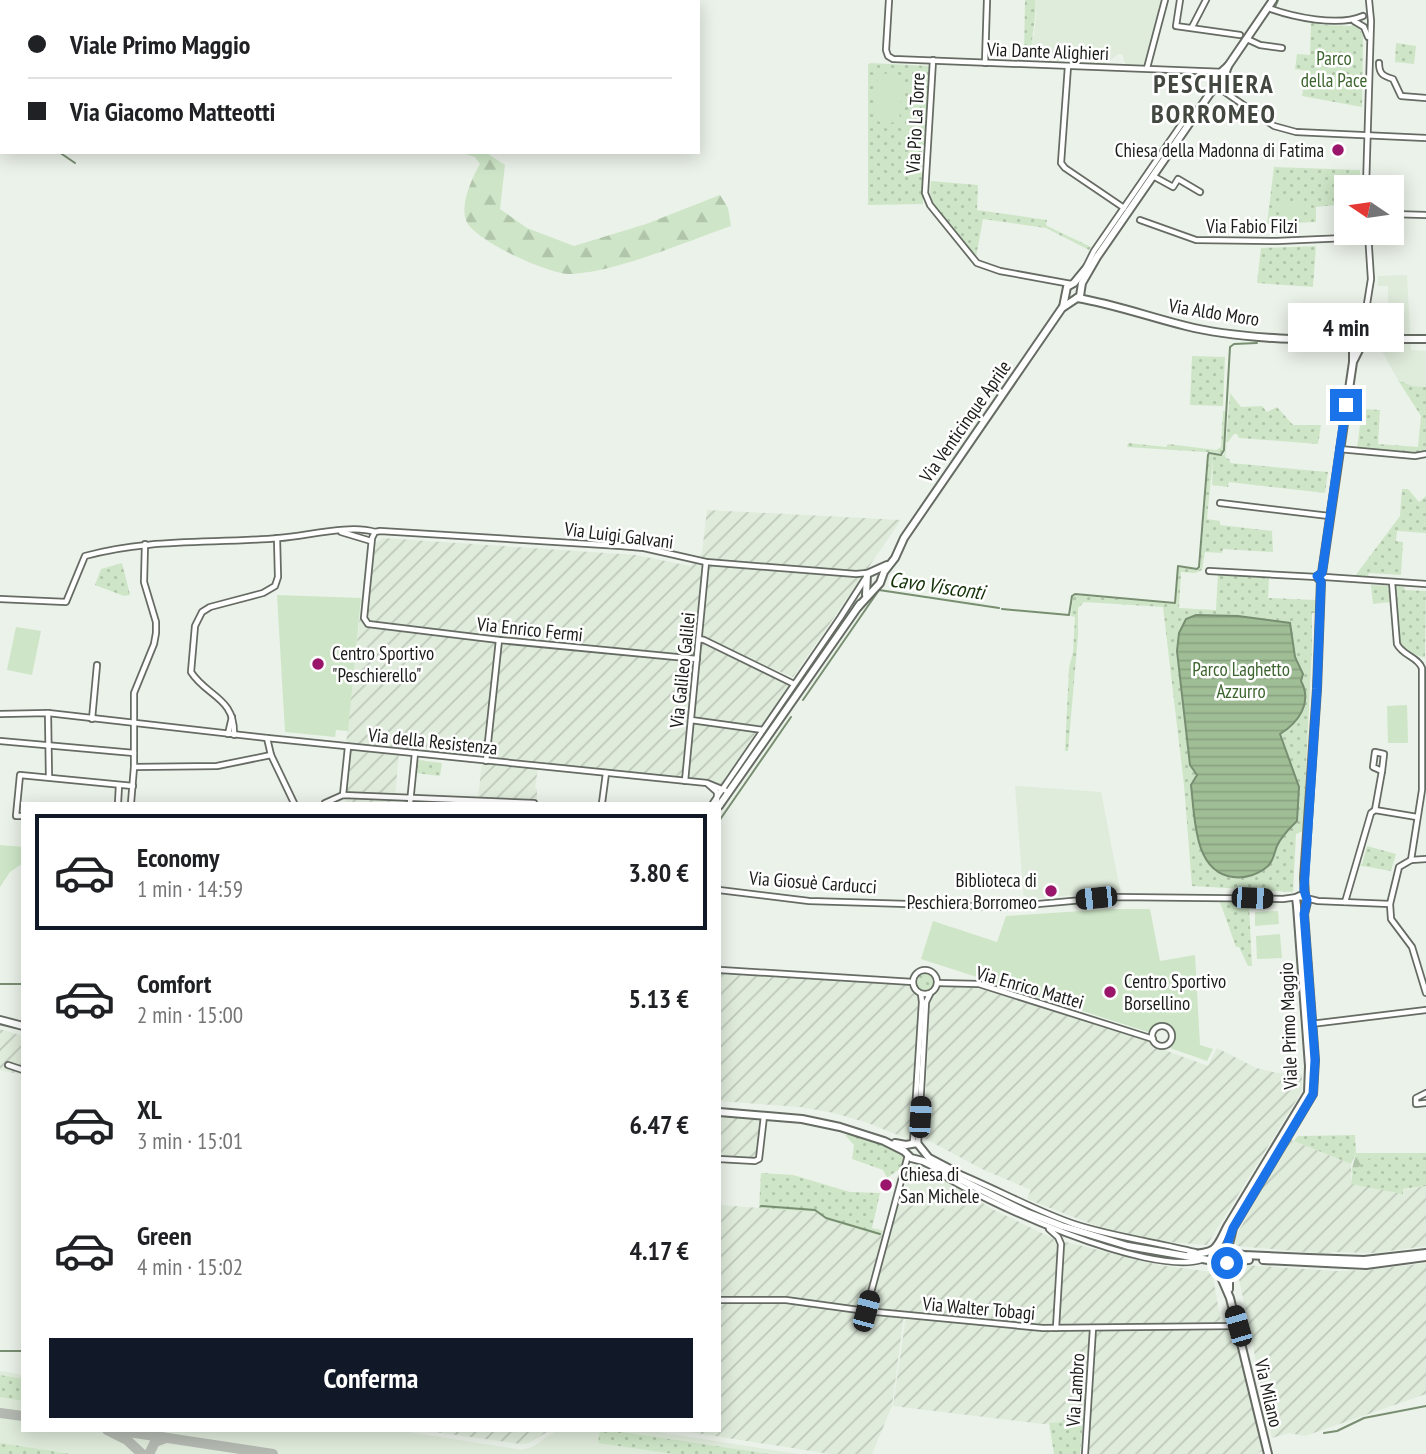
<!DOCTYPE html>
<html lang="it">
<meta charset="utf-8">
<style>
:root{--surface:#fff;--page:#f2f2f2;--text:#202124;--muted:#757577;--line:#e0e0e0;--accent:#111827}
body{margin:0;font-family:"PT Sans Narrow",sans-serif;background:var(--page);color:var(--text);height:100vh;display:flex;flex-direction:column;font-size:26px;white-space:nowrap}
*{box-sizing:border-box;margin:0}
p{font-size:23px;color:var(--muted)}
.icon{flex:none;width:38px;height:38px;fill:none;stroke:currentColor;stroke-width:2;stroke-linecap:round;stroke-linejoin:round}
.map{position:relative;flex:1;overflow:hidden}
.drawer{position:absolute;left:21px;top:802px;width:700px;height:630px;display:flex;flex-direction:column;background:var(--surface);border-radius:0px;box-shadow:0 4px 18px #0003}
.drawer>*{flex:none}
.hud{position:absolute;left:0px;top:0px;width:700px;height:154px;box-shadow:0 4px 18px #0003;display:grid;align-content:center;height:154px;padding:0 28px;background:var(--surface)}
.needle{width:46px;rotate:283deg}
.fabs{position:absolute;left:1334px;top:175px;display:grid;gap:14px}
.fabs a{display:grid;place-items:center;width:70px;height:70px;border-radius:0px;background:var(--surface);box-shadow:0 4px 18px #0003;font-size:35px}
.end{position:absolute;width:32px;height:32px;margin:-16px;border:9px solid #1a73e8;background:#fff;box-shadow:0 0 0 4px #fff}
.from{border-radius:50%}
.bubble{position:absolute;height:49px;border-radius:0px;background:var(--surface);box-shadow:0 4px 18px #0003;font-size:23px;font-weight:700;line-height:49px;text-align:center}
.car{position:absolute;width:21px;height:42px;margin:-21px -10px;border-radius:9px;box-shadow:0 0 5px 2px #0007;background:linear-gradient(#222 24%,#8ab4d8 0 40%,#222 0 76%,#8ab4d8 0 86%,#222 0)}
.hud b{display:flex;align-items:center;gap:24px;height:66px;font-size:26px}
.hud b+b{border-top:2px solid var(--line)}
.hud i{width:18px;height:18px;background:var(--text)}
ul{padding:12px 0 0;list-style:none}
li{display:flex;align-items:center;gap:21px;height:116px;margin:0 14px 10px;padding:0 14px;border:4px solid transparent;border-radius:0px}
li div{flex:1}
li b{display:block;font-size:26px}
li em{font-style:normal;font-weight:700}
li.on{border-color:var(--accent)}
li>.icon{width:63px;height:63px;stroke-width:1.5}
.primary-button{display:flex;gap:14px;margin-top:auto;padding:14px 28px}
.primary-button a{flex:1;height:80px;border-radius:0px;background:var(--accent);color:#fff;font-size:28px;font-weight:700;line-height:80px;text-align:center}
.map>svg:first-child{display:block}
</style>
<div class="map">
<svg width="1426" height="1454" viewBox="0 0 1426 1454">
<defs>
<pattern id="industrial-furrows" width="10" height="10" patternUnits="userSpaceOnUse" patternTransform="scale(1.75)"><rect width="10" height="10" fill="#dfebdb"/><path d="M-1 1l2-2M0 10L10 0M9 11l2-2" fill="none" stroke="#bfc9bb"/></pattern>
<pattern id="green-dots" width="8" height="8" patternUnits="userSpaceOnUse" patternTransform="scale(1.75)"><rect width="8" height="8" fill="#cee6c7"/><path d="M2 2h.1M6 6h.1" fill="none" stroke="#b0c5aa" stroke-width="1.8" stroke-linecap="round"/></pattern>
<pattern id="forest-firs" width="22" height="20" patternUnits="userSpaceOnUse" patternTransform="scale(1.75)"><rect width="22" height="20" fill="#cee6c7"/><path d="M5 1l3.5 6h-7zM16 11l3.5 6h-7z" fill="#b0c5aa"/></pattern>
<pattern id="water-rules" width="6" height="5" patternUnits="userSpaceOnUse" patternTransform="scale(1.75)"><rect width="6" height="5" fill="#a0be96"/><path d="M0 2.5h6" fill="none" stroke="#89a381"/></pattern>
</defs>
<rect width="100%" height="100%" fill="#ebf2e9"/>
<g fill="#dfebdb">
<polygon points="1035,0 1163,0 1145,66 1126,66 1122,54 1118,54 1106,64 1031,60 1030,42 1034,34 1036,15"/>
<polygon points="1407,275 1411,350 1426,351 1426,387 1412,386 1398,380 1376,340 1377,336 1388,333 1388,286 1378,286 1378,276"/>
<polygon points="1015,786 1101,792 1120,890 1024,900"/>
<polygon points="916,1165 958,1187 947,1210 904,1188"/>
<polygon points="0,1371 23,1375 23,1430 397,1430 522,1450 534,1446 557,1430 646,1430 798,1454 0,1454"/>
</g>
<g fill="url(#industrial-furrows)">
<polygon points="707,510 901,520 793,677 715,645 791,685 769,722 717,797 717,792 707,783 346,745 367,549 383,538 636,555 690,566 702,553"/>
<polygon points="350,749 399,753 395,796 344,794"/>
<polygon points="482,762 538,768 535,788 537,789 537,802 478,799"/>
<polygon points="346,797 409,799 409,803 346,803"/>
<polygon points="719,959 723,968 911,980 911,987 920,1000 910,1138 908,1139 868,1123 834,1113 800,1107 719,1101"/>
<polygon points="940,986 978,988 1150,1042 1156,1047 1208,1066 1217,1048 1256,1068 1277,1073 1302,1074 1302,1091 1207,1245 1155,1241 1102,1228 1027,1199 1031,1190 984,1170 924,1138 930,998 938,992"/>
<polygon points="0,1029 23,1036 23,1075 0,1070"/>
<polygon points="719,1115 762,1119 757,1159 719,1158"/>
<polygon points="1289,1139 1351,1164 1351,1183 1403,1193 1403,1190 1426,1186 1426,1246 1374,1253 1331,1252 1330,1254 1236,1246 1235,1238"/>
<polygon points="958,1187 973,1194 973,1197 992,1209 1054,1239 1159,1265 1212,1272 1221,1322 1054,1325 904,1314 892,1406 872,1454 830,1454 677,1430 719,1430 719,1205 816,1212 825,1219 888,1237 904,1188 947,1210"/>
<polygon points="1426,1263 1426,1394 1305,1436 1289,1433 1272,1438 1237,1269 1243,1265 1336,1271 1370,1270"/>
<polygon points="906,1316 1043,1328 1227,1327 1237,1338 1262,1451 1257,1454 1085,1454 1087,1419 1043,1424 893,1406"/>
<polygon points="420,1430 550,1430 529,1443 520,1444"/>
</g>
<g fill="url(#green-dots)">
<path d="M1025,0H1035C1037,21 1030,39 1031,60L1024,57Z"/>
<polygon points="1311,21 1320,22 1321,25 1351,26 1353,24 1359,28 1363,36 1362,107 1302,96 1307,71 1295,69 1297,54 1310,55"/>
<polygon points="1396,43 1416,46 1414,64 1395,62"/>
<polygon points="870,63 930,66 926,144 922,146 921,173 923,175 923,204 868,205 868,65"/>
<polygon points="1274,167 1360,170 1360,187 1346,187 1346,204 1316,207 1316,222 1267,224"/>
<polygon points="931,181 978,185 977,210 1047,220 1046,224 1047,226 1091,247 1089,250 1046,228 983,219 976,257 933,203 930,193"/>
<polygon points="1316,246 1313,287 1257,283 1261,248"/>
<polygon points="1192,356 1225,357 1223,406 1190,405"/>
<polygon points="1398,380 1412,386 1426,387 1426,451 1413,454 1357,449 1362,409 1380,410 1378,444 1418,447 1421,416"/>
<polygon points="1230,393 1241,407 1262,406 1267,412 1277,407 1293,425 1321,425 1318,444 1239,438 1237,434 1234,434 1228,442 1226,442"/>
<polygon points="1223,411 1225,411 1224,448 1221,453 1127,447 1128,443 1166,447 1168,444 1216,450 1221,447"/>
<polygon points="1227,443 1225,457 1230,460 1230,463 1328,472 1325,493 1229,482 1228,487 1212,485 1213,458 1207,519 1220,521 1220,525 1272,531 1273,552 1223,549 1222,553 1205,552 1202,570 1195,573 1181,572 1179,608 1216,610 1218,574 1269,578 1268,598 1315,600 1315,613 1312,613 1312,646 1303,831 1296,834 1293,892 1192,886 1184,785 1163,607 1084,602 1078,608 1078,636 1068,751 1065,751 1069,668 1073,652 1075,617 1071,616 1073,595 1176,604 1178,567 1198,570 1200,568 1209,455 1224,455"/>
<polygon points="1402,489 1408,489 1419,502 1426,496 1426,533 1397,531 1396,541 1403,542 1401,575 1369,573 1368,577 1355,576 1400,516"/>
<polygon points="122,563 130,595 124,596 95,585 101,569"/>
<polygon points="1371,585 1388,586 1390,602 1373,604"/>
<polygon points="1396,586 1404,587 1405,590 1426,591 1425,658 1405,651 1400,646"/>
<polygon points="418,760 442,763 440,776 416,773"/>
<polygon points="1367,846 1396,854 1391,871 1357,865 1362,864"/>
<polygon points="1220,902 1249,904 1252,966 1248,966 1239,947 1236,947"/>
<circle cx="925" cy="982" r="9"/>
<path d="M851,1134C869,1139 892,1144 905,1158L901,1168L887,1178L883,1170L852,1159L854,1145L845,1135Z"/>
<polygon points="1355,1135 1356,1153 1351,1164 1294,1141 1298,1136"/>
<polygon points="1376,1153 1426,1153 1426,1186 1403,1189 1403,1194 1351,1184 1353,1170"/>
<polygon points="761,1173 793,1175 850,1192 880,1193 872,1228 883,1231 881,1236 825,1219 816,1212 759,1208"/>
<polygon points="0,1375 23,1379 23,1401 0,1397"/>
<polygon points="1083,1420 1080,1454 1054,1454 1049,1423"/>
<polygon points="600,1430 609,1430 769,1454 674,1454 598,1443"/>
<polygon points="0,1443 71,1454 0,1454"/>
</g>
<g fill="url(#forest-firs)">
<polygon points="101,0 355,0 102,2"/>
<path d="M459,152H485L505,165L500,209L527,228L574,246L646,224L720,195L728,208L731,226C685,242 619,271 572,274C552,276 472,240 466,220C460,204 472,178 480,164L475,157Z"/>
<polygon points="1356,1153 1376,1153 1351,1173"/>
</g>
<g fill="#cee6c7">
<polygon points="878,73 903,75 899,123 874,121"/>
<polygon points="910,102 920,103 919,121 908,120"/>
<polygon points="1303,204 1304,218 1281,219 1281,205"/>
<polygon points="277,595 361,598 348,731 336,730 335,737 285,732"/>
<polygon points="16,627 41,631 32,675 7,670"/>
<polygon points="1407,705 1408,743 1388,743 1387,706"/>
<polygon points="0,845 23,847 23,863 10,872 0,887"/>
<path d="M1113,909H1150L1160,961L1195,955L1200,1045L1213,1049L1207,1061L1167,1047L1173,1040V1031C1164,1021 1155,1021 1148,1032L921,959L933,921L997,942L1006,916Z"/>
<polygon points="1278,911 1279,924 1255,926 1255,912"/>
<polygon points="1280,934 1282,958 1257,959 1256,936"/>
</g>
<path fill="url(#water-rules)" stroke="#788e71" stroke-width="2" d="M1196,615L1238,616L1290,623L1295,657L1303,674L1301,681C1313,703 1298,723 1280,734L1299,787L1297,821C1289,829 1282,835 1277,846C1274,853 1274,860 1268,866C1259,874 1245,879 1233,877C1193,872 1195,816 1191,785L1197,775L1190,765L1177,651L1179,633L1186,619Z"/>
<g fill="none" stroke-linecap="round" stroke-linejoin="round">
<g stroke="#788e71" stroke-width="2">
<polyline points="426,2 429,0"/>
<polyline points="1275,7 1278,0"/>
<polyline points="0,14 2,14"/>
<polyline points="0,112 2,113"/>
<polyline points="59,152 75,163"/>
<polyline points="1002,609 1069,615 1072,596 1075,594 1175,603 1178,566 1197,569 1199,567 1208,455 1209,453 1221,455 1224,450 1230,347 1234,344 1257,343"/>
<polyline points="803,700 879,590 999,608"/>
<polyline points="719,821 791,717"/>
<polyline points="0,984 23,984"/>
<polyline points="761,1206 815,1210 826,1218 880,1234"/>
<polyline points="0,1351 23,1351"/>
<polyline points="1324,1433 1337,1431 1364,1418 1426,1406"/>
</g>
<g stroke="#b4bab2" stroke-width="10">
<polyline points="0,1413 23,1416"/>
<polyline points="107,1430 127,1440 142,1454"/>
<polyline points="115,1430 273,1454"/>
<polyline points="149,1454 155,1442 166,1438"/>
</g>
<defs>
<g id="street">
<polyline points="889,0 886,50 888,56 893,59 1224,72"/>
<polyline points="1180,0 1176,26 1240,35"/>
<path d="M1268,8C1293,17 1338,27 1363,16"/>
<polyline points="1354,21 1364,27 1368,37"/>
<polyline points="1192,27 1206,0"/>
<polyline points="1247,39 1260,45 1282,48"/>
<polyline points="933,60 925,193 930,205 977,263 1000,271 1071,284"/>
<polyline points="985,63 987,0"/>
<path d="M1379,63C1379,74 1383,76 1393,79L1401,96L1426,98"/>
<polyline points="1068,66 1061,163 1065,168 1124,208"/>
<polyline points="1147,68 1165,0"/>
<polyline points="1210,72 1214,75 1216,86 1274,126 1296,132 1426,138"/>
<polyline points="1153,176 1173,187 1178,179 1200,192"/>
<polyline points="1366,187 1371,21 1369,0"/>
<polyline points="1391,214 1426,215"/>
<polyline points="1140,220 1196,240 1277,241 1369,237"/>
<polyline points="1086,267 1094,251 1185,119 1190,122"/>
<polyline points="1362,335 1371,279 1368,233"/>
<polyline points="1339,449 1415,456 1426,454"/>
<polyline points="1220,503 1329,516"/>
<polyline points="341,532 371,541"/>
<polyline points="1209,571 1317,577"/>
<polyline points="1325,577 1426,584"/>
<path d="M1392,582L1397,644C1403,656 1417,656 1422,668V790L1411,860"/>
<path d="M0,599L66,602L85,556C149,538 213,544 279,538C307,536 350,524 375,532"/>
<polyline points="699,639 704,640 794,684"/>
<polyline points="697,659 499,640 368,624 364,618 372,538 375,532 380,531 621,546 644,548 706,562 856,574 867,573"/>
<polyline points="48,713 49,777"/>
<polyline points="0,714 48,713 267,738 707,783 729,792"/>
<polyline points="92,719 97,665"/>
<polyline points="691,720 763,730"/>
<polyline points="228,734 232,717"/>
<path d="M234,735C235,697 207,697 191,672L195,626L202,612L210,607L263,593L275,586L278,577L277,538"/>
<polyline points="267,738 271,755 294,803"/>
<polyline points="0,741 134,753"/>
<polygon points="1375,752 1384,754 1382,771 1373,767"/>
<polyline points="486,761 499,640"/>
<polyline points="134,767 217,766 271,755"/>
<polyline points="685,781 706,562"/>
<polyline points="708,784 717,792 717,803"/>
<polyline points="343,795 348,747"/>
<polyline points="118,803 119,785"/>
<polyline points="131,803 134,767 134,693 154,644 156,633 156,622 144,582 145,544"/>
<polyline points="325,803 343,795 534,803"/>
<polyline points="410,803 415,753"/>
<polyline points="602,803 606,773"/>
<polyline points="713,803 840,618 865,579"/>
<polyline points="1375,810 1417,817"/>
<polyline points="23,816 16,816 20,775 133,786"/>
<polyline points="1426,859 1411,860 1399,867 1390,904 1391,919 1412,947 1426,993"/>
<polyline points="719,890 809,901 1006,907 1116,897 1283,899 1297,897"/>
<polyline points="1306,898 1318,901 1390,904"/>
<polyline points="1345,902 1371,813 1375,810 1382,771"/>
<circle cx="925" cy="982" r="12"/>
<polyline points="720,970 913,982"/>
<polyline points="938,983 979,984 1153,1039"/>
<polyline points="1311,1024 1426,1010"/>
<circle cx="1162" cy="1036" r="10"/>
<polyline points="8,1065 23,1070"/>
<polyline points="1426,1093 1416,1098 1416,1104 1426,1103"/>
<polyline points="913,1143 922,1002 921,994"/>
<polyline points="918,1144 926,1002 930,994"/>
<polyline points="719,1159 755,1161 759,1159 764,1116"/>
<path d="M935,1170C981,1202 1148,1276 1201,1260"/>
<path d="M955,1172C995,1188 1033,1210 1074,1224C1114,1237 1155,1242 1195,1252"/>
<polyline points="1049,1229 1058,1237 1061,1244 1056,1328"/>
<polyline points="719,1300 786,1300 866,1311 1043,1328 1237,1326"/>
<polyline points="866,1311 908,1155"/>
<polyline points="1085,1454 1093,1328"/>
</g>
<g id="secondary">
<polyline points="1211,92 1222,83 1228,66 1273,0"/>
<path d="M1077,298C1114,304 1149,317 1186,326C1225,336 1312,344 1351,336"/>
<polyline points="1063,307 1067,287 1074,283 1088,266"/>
<polyline points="1362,344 1378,339 1426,339"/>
<polyline points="866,595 867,574 887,565"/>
<polyline points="858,607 880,583 884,572 895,558 904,538 1062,308 1080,296 1082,283 1097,257 1211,92 1217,76 1228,66"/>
<polyline points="719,806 860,604"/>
<polyline points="1305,897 1304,878 1317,689 1321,581 1317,577 1322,573 1353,362 1353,347 1350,339 1353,334 1358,333 1363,335 1364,340 1353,362"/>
<polyline points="0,1020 23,1026"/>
<polyline points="719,1112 802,1119 840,1127 884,1141 904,1151 911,1158 923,1161 1026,1212 1062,1226 1128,1246 1214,1261 1230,1298 1268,1454"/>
<polyline points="895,1143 906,1145 917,1143 929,1158 950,1169"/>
<polyline points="1226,1247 1232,1252 1244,1255 1309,1258 1364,1260 1426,1253"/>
<polyline points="1228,1248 1233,1228 1313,1094 1315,1060 1304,914 1307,902 1304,897 1300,896 1296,898 1297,906"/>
<path d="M1190,1254C1219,1253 1216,1247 1228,1225L1308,1093L1309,1066L1297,906"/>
<polyline points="1263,1260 1366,1265 1426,1257"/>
<polyline points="1230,1261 1249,1260"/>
<polyline points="1229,1262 1229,1289"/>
</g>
</defs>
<use href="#street" stroke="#666c64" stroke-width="8"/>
<use href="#secondary" stroke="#666c64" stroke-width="10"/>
<use href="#street" stroke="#fff" stroke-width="4.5"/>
<use href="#secondary" stroke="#fff" stroke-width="6"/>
</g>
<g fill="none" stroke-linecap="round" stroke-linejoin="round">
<polyline stroke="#1a73e8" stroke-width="9" points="1227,1263 1231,1257 1228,1242 1233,1228 1313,1094 1315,1060 1304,914 1307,900 1304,890 1317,689 1321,581 1317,576 1322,573 1346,405"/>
</g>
<g fill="#9a166a" stroke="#fff" stroke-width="2.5">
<circle cx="1338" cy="150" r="7"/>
<circle cx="318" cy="664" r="7"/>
<circle cx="1051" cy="891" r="7"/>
<circle cx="1110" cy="992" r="7"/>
<circle cx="886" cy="1185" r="7"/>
</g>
<g text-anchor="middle" stroke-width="5" stroke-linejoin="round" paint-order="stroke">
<g font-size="19" fill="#1b1d1a" stroke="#fff">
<text transform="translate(1048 51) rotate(2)" y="7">Via Dante Alighieri</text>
<text transform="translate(915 123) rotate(-87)" y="7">Via Pio La Torre</text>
<text x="1252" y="233">Via Fabio Filzi</text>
<text transform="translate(1214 312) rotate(9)" y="7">Via Aldo Moro</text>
<text transform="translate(965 421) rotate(-55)" y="7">Via Venticinque Aprile</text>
<text transform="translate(619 535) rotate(7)" y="7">Via Luigi Galvani</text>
<text transform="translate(530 629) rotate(6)" y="7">Via Enrico Fermi</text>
<text transform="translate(682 670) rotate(-84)" y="7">Via Galileo Galilei</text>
<text transform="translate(433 741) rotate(6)" y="7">Via della Resistenza</text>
<text transform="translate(813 882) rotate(4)" y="7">Via Giosuè Carducci</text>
<text transform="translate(1030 987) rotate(16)" y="7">Via Enrico Mattei</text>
<text transform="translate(1288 1026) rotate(-92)" y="7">Viale Primo Maggio</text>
<text transform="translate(979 1308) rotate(5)" y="7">Via Walter Tobagi</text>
<text transform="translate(1075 1390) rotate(-86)" y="7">Via Lambro</text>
<text transform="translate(1269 1393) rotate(77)" y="7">Via Milano</text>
</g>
<g font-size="19" fill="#3c642e" stroke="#fff">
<text x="1334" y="65">Parco<tspan x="1334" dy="22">della Pace</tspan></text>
<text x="1241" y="676">Parco Laghetto<tspan x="1241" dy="22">Azzurro</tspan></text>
</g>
<g font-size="19" fill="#1b1d1a" stroke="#fff" text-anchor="start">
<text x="1324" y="157" text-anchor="end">Chiesa della Madonna di Fatima</text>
<text x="332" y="660">Centro Sportivo<tspan x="332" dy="22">"Peschierello"</tspan></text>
<text x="1037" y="887" text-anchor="end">Biblioteca di<tspan x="1037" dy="22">Peschiera Borromeo</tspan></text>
<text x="1124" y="988">Centro Sportivo<tspan x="1124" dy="22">Borsellino</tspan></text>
<text x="900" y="1181">Chiesa di<tspan x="900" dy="22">San Michele</tspan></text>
</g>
<g font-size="21" font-style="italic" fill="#143208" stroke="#fff">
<text transform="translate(937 586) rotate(8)" y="7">Cavo Visconti</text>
</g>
<g font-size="26" font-weight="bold" letter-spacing="2" fill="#424740" stroke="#fff">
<text x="1214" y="93">PESCHIERA<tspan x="1214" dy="30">BORROMEO</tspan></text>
</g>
</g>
</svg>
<div class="fabs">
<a><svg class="needle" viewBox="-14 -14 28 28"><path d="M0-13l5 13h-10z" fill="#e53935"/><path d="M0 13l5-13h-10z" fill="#757577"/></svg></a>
</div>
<i class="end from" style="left:1227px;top:1263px"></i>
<i class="end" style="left:1346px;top:405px"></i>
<div class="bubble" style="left:1288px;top:303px;width:116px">4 min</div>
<i class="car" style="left:1096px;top:898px;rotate:264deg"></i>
<i class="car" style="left:1252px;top:898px;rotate:92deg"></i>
<i class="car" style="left:920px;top:1117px;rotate:3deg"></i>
<i class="car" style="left:866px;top:1311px;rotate:15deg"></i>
<i class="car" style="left:1238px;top:1326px;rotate:344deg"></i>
<div class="hud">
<b><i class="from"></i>Viale Primo Maggio</b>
<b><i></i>Via Giacomo Matteotti</b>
</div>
<section class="drawer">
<ul>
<li class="on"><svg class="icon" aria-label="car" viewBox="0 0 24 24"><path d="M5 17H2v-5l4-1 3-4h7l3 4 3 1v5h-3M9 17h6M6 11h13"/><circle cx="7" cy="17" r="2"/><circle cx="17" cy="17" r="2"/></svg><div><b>Economy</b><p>1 min · 14:59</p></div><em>3.80 €</em></li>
<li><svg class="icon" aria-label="car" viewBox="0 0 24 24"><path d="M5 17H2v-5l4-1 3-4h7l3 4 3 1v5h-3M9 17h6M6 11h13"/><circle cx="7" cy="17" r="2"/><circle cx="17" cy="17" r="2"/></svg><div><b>Comfort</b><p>2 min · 15:00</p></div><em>5.13 €</em></li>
<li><svg class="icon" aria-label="car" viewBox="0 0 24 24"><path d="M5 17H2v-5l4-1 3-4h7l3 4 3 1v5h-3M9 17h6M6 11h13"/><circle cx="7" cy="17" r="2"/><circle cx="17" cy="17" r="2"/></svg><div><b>XL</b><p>3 min · 15:01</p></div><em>6.47 €</em></li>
<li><svg class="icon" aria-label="car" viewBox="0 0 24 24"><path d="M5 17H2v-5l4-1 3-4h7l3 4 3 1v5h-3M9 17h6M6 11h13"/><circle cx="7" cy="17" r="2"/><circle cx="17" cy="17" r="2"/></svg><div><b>Green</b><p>4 min · 15:02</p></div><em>4.17 €</em></li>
</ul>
<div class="primary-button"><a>Conferma</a></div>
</section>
</div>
